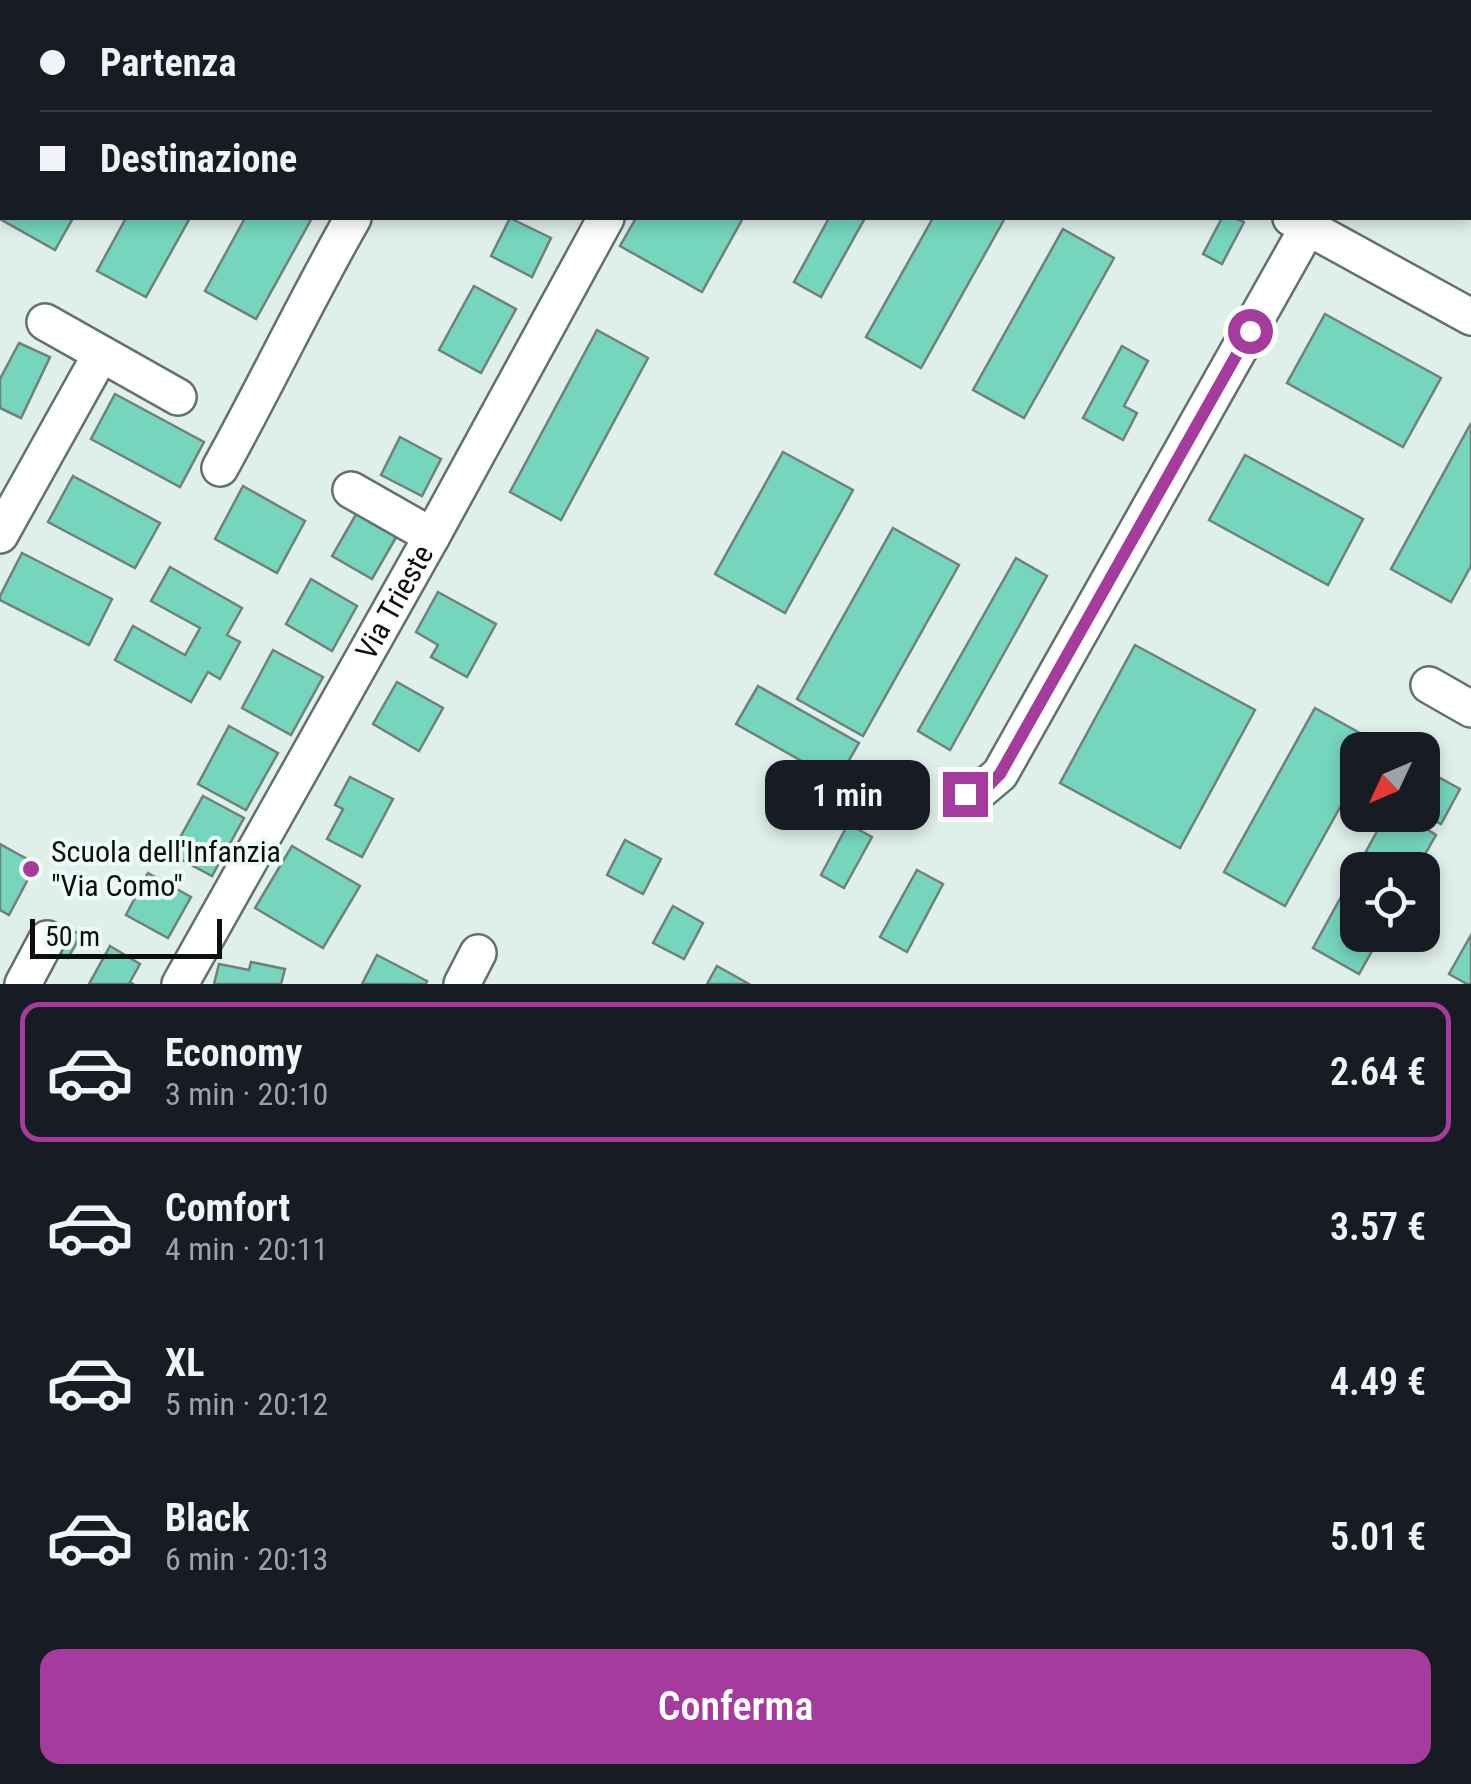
<!DOCTYPE html>
<html lang="it">
<meta charset="utf-8">
<style>
:root{--surface:#171b24;--page:#242831;--text:#f1f3f6;--muted:#9ea1a6;--line:#363941;--accent:#a43b9d}
body{margin:0;font-family:"Roboto Condensed",sans-serif;background:var(--page);color:var(--text);height:100vh;display:flex;flex-direction:column;font-size:38px;white-space:nowrap}
*{box-sizing:border-box;margin:0}
p{font-size:32px;color:var(--muted)}
.icon{flex:none;width:55px;height:55px;fill:none;stroke:currentColor;stroke-width:2;stroke-linecap:round;stroke-linejoin:round}
.map{position:relative;height:984px;overflow:hidden}
.sheet{display:flex;flex-direction:column;background:var(--surface);flex:1}
.sheet>*{flex:none}
.top-card{position:absolute;left:0px;top:0px;width:1472px;height:220px;box-shadow:0 5px 15px #0003;display:grid;align-content:center;height:220px;padding:0 40px;background:var(--surface)}
.needle{width:65px;rotate:226deg}
.tools{position:absolute;left:1340px;top:732px;display:grid;gap:20px}
.tools a{display:grid;place-items:center;width:100px;height:100px;border-radius:20px;background:var(--surface);box-shadow:0 5px 15px #0003;font-size:50px}
.scale{position:absolute;left:30px;bottom:25px;width:192px;box-sizing:border-box;padding-left:10px;border:5px solid #0b100e;border-top:0;font-size:28px;line-height:35px;white-space:nowrap;color:#0b100e;-webkit-text-stroke:8px #edfcf7;paint-order:stroke}
.end{position:absolute;width:45px;height:45px;margin:-22px;border:12px solid #a43b9d;background:#fff;box-shadow:0 0 0 5px #fff}
.from{border-radius:50%}
.bubble{position:absolute;height:70px;border-radius:20px;background:var(--surface);box-shadow:0 5px 15px #0003;font-size:32px;font-weight:600;line-height:70px;text-align:center}
.top-card b{display:flex;align-items:center;gap:35px;height:95px;font-size:38px}
.top-card b+b{border-top:2px solid var(--line)}
.top-card i{width:25px;height:25px;background:var(--text)}
ul{padding:18px 0 0;list-style:none}
li{display:flex;align-items:center;gap:30px;height:140px;margin:0 20px 15px;padding:0 20px;border:5px solid transparent;border-radius:20px}
li div{flex:1}
li b{display:block;font-size:38px}
li em{font-style:normal;font-weight:600}
li.selected{border-color:var(--accent)}
li>.icon{width:90px;height:90px;stroke-width:1.5}
.cta{display:flex;gap:20px;margin-top:auto;padding:20px 40px}
.cta a{flex:1;height:115px;border-radius:20px;background:var(--accent);color:#fff;font-size:40px;font-weight:600;line-height:115px;text-align:center}
.map>svg:first-child{display:block}
</style>
<div class="map">
<svg width="1471" height="984" viewBox="0 0 1471 984">
<rect width="100%" height="100%" fill="#dfefea"/>
<g fill="#75d6bd" stroke="#72807c" stroke-width="2.5">
<polygon points="1215,0 1372,0 1371,2 1220,2"/>
<polygon points="2,210 2,218 73,218 55,250 0,219"/>
<polygon points="126,218 190,218 146,297 97,271"/>
<polygon points="245,218 312,218 256,319 205,291"/>
<polygon points="510,218 551,238 532,277 491,256"/>
<polygon points="636,218 743,218 702,292 620,246"/>
<polygon points="829,218 865,218 821,297 794,282"/>
<polygon points="933,218 1005,218 921,368 866,337"/>
<polygon points="1222,218 1235,218 1244,222 1222,264 1203,254"/>
<polygon points="1063,229 1114,258 1024,418 973,390"/>
<polygon points="474,286 516,309 481,373 439,350"/>
<polygon points="1325,314 1441,378 1403,447 1287,383"/>
<polygon points="597,330 648,358 561,520 510,492"/>
<polygon points="19,343 50,357 21,418 0,408 0,379"/>
<polygon points="1122,346 1148,361 1124,406 1137,413 1123,440 1083,418"/>
<polygon points="115,394 204,442 180,487 91,439"/>
<polygon points="1471,423 1471,566 1451,602 1391,569"/>
<polygon points="400,437 441,459 422,496 381,475"/>
<polygon points="783,452 853,490 785,613 715,574"/>
<polygon points="1245,455 1363,519 1328,585 1209,520"/>
<polygon points="73,476 160,523 135,568 48,522"/>
<polygon points="243,486 305,521 277,573 215,539"/>
<polygon points="358,511 398,534 372,579 332,556"/>
<polygon points="893,528 959,565 863,736 797,699"/>
<polygon points="22,553 112,599 89,645 0,600 0,596"/>
<polygon points="1016,558 1047,576 950,750 918,731"/>
<polygon points="170,567 242,608 227,635 240,642 220,679 208,672 191,702 115,660 133,626 185,655 200,628 151,601"/>
<polygon points="311,579 357,606 332,651 286,624"/>
<polygon points="438,592 496,624 467,677 431,657 438,645 416,632"/>
<polygon points="1135,645 1255,710 1180,848 1060,783"/>
<polygon points="273,650 323,677 291,735 242,708"/>
<polygon points="397,682 443,708 419,751 373,724"/>
<polygon points="758,686 859,743 837,781 736,724"/>
<polygon points="1315,708 1376,742 1372,750 1358,750 1358,775 1285,906 1224,872"/>
<polygon points="229,726 278,753 246,810 198,784"/>
<polygon points="1422,768 1460,789 1441,824 1433,820 1428,830 1436,835 1416,870 1358,870 1358,935 1381,935 1359,974 1313,948 1386,815 1422,815"/>
<polygon points="350,777 393,799 362,857 327,839 343,809 335,805"/>
<polygon points="203,796 244,818 212,876 171,854"/>
<polygon points="848,824 872,837 844,888 821,875"/>
<polygon points="625,840 661,859 643,894 607,875"/>
<polygon points="0,844 36,864 9,915 0,910"/>
<polygon points="292,846 360,886 323,948 255,908"/>
<polygon points="917,870 943,884 907,952 880,937"/>
<polygon points="148,873 191,897 168,938 126,915"/>
<polygon points="673,906 703,923 684,959 653,943"/>
<polygon points="64,926 81,935 68,958 51,948"/>
<polygon points="1471,935 1471,984 1467,984 1449,974"/>
<polygon points="110,946 140,964 130,982 133,984 89,984"/>
<polygon points="377,955 427,981 426,984 362,984"/>
<polygon points="251,962 285,969 281,984 214,984 219,964 249,970"/>
<polygon points="717,966 749,984 707,984"/>
</g>
<g fill="none" stroke-linecap="round" stroke-linejoin="round">
<defs>
<g id="minor">
<polyline points="198,0 202,2"/>
<polyline points="906,0 911,2"/>
<polyline points="403,2 404,0"/>
<polyline points="724,2 725,0"/>
<polyline points="945,2 947,0"/>
<polyline points="1068,2 1069,0"/>
<polyline points="1405,2 1407,0"/>
<polyline points="1291,218 1471,317"/>
<polyline points="45,322 178,397"/>
<path d="M220,468C266,385 306,300 353,218"/>
<polyline points="351,490 432,536"/>
<polyline points="0,535 101,354"/>
<polyline points="1429,685 1471,709"/>
<polyline points="965,794 981,790 1000,774 1308,227"/>
<polyline points="23,984 47,939"/>
<path id="s1" d="M180,984L432,536L606,218"/>
<polyline points="462,984 478,953"/>
</g>
</defs>
<use href="#minor" stroke="#63716d" stroke-width="40"/>
<use href="#minor" stroke="#fff" stroke-width="35"/>
</g>
<g fill="none" stroke-linecap="round" stroke-linejoin="round">
<polyline stroke="#a43b9d" stroke-width="12" points="965,794 988,786 1000,774 1250,331"/>
</g>
<circle fill="#a43b9d" stroke="#edfcf7" stroke-width="4" cx="31" cy="869" r="10"/>
<g text-anchor="middle" stroke-width="8" stroke-linejoin="round" paint-order="stroke">
<g font-size="30" fill="#0b100e" stroke="#edfcf7">
<text dy="10" stroke="none"><textPath href="#s1" startOffset="438">Via Trieste</textPath></text>
</g>
<g font-size="30" fill="#0b100e" stroke="#edfcf7" text-anchor="start">
<text x="51" y="862">Scuola dell'Infanzia<tspan x="51" dy="34">"Via Como"</tspan></text>
</g>
</g>
</svg>
<div class="tools">
<a><svg class="needle" viewBox="-14 -14 28 28"><path d="M0-13l5 13h-10z" fill="#e53935"/><path d="M0 13l5-13h-10z" fill="#9ea1a6"/></svg></a>
<a><svg class="icon" aria-label="locate" viewBox="0 0 24 24"><circle cx="12" cy="12" r="6"/><path d="M12 2v4M12 18v4M2 12h4M18 12h4"/></svg></a>
</div>
<div class="scale">50 m</div>
<i class="end from" style="left:1250px;top:331px"></i>
<i class="end" style="left:965px;top:794px"></i>
<div class="bubble" style="left:765px;top:760px;width:165px">1 min</div>
<div class="top-card">
<b><i class="from"></i>Partenza</b>
<b><i></i>Destinazione</b>
</div>
</div>
<section class="sheet">
<ul>
<li class="selected"><svg class="icon" aria-label="car" viewBox="0 0 24 24"><path d="M5 17H2v-5l4-1 3-4h7l3 4 3 1v5h-3M9 17h6M6 11h13"/><circle cx="7" cy="17" r="2"/><circle cx="17" cy="17" r="2"/></svg><div><b>Economy</b><p>3 min · 20:10</p></div><em>2.64 €</em></li>
<li><svg class="icon" aria-label="car" viewBox="0 0 24 24"><path d="M5 17H2v-5l4-1 3-4h7l3 4 3 1v5h-3M9 17h6M6 11h13"/><circle cx="7" cy="17" r="2"/><circle cx="17" cy="17" r="2"/></svg><div><b>Comfort</b><p>4 min · 20:11</p></div><em>3.57 €</em></li>
<li><svg class="icon" aria-label="car" viewBox="0 0 24 24"><path d="M5 17H2v-5l4-1 3-4h7l3 4 3 1v5h-3M9 17h6M6 11h13"/><circle cx="7" cy="17" r="2"/><circle cx="17" cy="17" r="2"/></svg><div><b>XL</b><p>5 min · 20:12</p></div><em>4.49 €</em></li>
<li><svg class="icon" aria-label="car" viewBox="0 0 24 24"><path d="M5 17H2v-5l4-1 3-4h7l3 4 3 1v5h-3M9 17h6M6 11h13"/><circle cx="7" cy="17" r="2"/><circle cx="17" cy="17" r="2"/></svg><div><b>Black</b><p>6 min · 20:13</p></div><em>5.01 €</em></li>
</ul>
<div class="cta"><a>Conferma</a></div>
</section>
